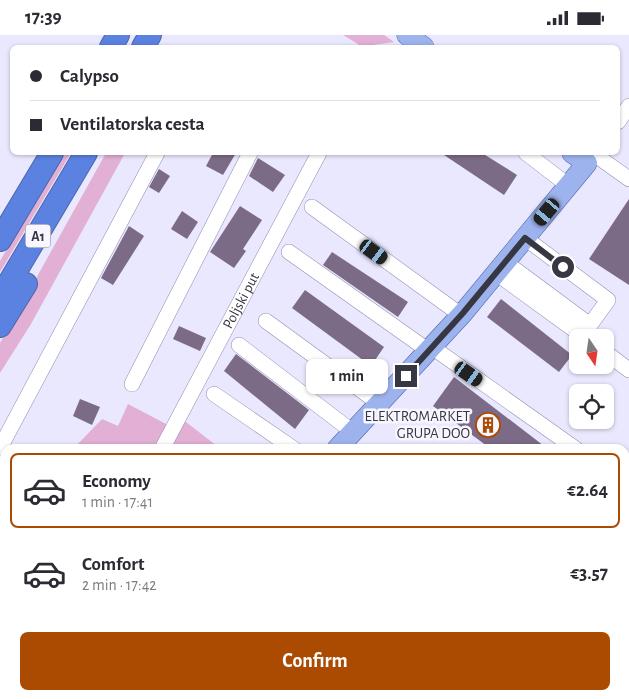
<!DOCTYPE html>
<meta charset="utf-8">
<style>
:root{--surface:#fff;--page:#f7f7f7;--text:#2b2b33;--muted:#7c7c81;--line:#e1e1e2;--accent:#ab4a01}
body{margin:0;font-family:"Alegreya Sans",sans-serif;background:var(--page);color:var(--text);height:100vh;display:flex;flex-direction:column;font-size:19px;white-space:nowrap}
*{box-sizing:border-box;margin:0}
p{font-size:16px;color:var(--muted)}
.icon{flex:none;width:28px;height:28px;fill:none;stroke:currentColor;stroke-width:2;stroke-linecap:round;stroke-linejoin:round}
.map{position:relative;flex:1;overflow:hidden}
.sheet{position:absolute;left:0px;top:409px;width:630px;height:256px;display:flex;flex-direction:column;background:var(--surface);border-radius:15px 15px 0 0;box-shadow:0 1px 4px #0004}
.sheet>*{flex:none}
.banner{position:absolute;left:10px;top:10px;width:610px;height:110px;border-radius:8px;box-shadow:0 1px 4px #0004;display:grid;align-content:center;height:110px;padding:0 20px;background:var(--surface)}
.needle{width:32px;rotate:167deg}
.controls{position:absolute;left:569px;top:294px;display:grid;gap:10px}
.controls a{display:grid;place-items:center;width:45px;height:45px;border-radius:8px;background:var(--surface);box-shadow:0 1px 4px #0004;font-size:25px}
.end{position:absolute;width:22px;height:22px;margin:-11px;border:6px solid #373643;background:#fff;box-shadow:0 0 0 2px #fff}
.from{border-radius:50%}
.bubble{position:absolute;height:35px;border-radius:8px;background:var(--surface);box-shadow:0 1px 4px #0004;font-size:16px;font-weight:600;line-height:35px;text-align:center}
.car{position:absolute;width:15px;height:30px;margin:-15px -8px;border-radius:6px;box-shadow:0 0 4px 1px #0007;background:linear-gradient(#222 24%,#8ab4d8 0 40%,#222 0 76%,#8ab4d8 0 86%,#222 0)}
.banner b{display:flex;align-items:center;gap:18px;height:48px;font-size:19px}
.banner b+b{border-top:1px solid var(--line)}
.banner i{width:12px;height:12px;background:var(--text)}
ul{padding:9px 0 0;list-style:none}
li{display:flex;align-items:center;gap:15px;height:75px;margin:0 10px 8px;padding:0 10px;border:2px solid transparent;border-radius:8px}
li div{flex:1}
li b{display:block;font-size:19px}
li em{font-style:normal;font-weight:600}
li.selected{border-color:var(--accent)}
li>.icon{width:45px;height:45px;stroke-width:1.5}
.button{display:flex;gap:10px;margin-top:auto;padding:10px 20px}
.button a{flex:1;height:58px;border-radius:8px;background:var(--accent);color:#fff;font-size:20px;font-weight:600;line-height:58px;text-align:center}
.status{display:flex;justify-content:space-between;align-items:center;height:35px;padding:0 25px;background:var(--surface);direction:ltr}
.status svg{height:14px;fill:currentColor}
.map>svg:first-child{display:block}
</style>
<div class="status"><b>17:39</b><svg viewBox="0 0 49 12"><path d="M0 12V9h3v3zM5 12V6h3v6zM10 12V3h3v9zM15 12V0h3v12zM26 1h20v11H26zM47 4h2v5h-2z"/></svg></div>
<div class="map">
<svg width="629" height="664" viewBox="0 0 629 664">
<rect width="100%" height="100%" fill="#eae8fe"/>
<g fill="#e1b0d4">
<polygon points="343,0 384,0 394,7 359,12 358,9"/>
<polygon points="64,118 71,118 0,237 0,226"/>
<polygon points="106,118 125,118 31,289 0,338 0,308"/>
<polygon points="128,369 168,390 156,414 73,414 102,384 118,391"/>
<polygon points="182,384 221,414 167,414"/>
<polygon points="0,432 5,435 5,509 0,520"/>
<polygon points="5,539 5,660 60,660 55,664 0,664 0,550"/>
</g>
<g fill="#7c6b87">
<polygon points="213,118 236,118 223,140 206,131"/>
<polygon points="441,118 482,118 517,140 504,160"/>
<polygon points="258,123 285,140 273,157 249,141"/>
<polygon points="159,134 170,141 159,158 149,152"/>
<polygon points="629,164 629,250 589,224"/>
<polygon points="240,171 262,185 243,214 246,216 234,233 210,217"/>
<polygon points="182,176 198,187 187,204 171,194"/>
<polygon points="129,191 144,201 113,250 101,243"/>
<polygon points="332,217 408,267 398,282 323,230"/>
<polygon points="305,255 384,312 371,331 292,273"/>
<polygon points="501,264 572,320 559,337 487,282"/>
<polygon points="179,291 206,303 200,316 173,304"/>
<polygon points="236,319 309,375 295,394 224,336"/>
<polygon points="454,342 548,414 491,414 433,371"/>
<polygon points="80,364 100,372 92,390 73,381"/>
</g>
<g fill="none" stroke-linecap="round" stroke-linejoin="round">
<defs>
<g id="minor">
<polyline points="618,87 629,71"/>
<polyline points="526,118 569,151"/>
<polyline points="594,119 629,144"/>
<polyline points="312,172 461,280"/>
<polyline points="289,217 429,316"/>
<polyline points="505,227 590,290 608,265 525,203"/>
<polyline points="496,238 584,302"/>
<polyline points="266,286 380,369"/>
<polyline points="239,310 353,397"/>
<polyline points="432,312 576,414"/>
<polyline points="605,317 629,335"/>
<polyline points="132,349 250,118"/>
<polyline points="214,359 294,414"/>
<polyline points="0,413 157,118"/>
<path id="s1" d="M162,414L319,118"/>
<polyline points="0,537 5,526"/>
</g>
<g id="major">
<polyline points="407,0 424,12"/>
<polyline points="337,414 463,278 587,128 572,118"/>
<polyline points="68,664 73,660"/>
</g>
<g id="highway">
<polyline points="111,12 118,0"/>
<polyline points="143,12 150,0"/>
<polyline points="0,205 52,118"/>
<polyline points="0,263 86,118"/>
<polyline points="0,291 26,249"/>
</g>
</defs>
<use href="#minor" stroke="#8f8dad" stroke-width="16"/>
<use href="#major" stroke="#4e67aa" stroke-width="21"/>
<use href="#highway" stroke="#4e67aa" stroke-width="24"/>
<use href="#minor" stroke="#fff" stroke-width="15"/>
<use href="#major" stroke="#9db3ed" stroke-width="20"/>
<use href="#highway" stroke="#5b81e1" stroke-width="22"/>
</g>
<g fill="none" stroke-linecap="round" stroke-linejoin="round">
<polyline stroke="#373643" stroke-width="6" points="406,341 463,278 525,203 563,232"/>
</g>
<defs>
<symbol id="building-ring" viewBox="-11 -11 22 22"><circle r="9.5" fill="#f8f7ff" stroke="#ab4a01" stroke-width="1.5"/><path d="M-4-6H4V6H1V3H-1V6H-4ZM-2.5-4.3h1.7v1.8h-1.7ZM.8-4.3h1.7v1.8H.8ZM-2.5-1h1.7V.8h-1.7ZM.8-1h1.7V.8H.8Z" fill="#ab4a01"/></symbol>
</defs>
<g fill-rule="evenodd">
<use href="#building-ring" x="474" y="376" width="28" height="28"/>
</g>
<g text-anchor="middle" stroke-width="5" stroke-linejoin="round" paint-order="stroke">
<rect fill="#f8f7ff" stroke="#71707b" stroke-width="1" x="25.5" y="189.5" width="25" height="23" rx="4"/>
<g font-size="14" font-weight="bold" fill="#373643">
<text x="38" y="206">A1</text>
</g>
<g font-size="15" fill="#373643" stroke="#f8f7ff">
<text dy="5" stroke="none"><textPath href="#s1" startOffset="168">Poljski put</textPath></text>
</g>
<g font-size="15" fill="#373643" stroke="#f8f7ff" text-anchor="end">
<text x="470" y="386">ELEKTROMARKET<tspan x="470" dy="17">GRUPA DOO</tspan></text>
</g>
</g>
</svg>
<div class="controls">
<a><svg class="needle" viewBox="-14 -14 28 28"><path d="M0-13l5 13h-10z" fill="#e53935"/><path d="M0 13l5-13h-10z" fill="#7c7c81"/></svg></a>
<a><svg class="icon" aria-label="locate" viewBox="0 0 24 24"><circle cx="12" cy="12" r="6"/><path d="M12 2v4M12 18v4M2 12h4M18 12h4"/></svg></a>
</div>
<i class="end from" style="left:563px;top:232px"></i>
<i class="end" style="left:406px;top:341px"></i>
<div class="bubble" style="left:306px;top:324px;width:82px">1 min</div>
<i class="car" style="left:547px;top:177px;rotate:220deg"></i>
<i class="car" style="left:374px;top:217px;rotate:126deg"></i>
<i class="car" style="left:469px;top:339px;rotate:125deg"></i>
<div class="banner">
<b><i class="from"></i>Calypso</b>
<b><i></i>Ventilatorska cesta</b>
</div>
<section class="sheet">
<ul>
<li class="selected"><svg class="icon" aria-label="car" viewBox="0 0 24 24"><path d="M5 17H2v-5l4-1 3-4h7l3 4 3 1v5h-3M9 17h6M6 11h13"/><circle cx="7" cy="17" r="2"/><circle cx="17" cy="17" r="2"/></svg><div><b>Economy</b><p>1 min · 17:41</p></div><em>€2.64</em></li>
<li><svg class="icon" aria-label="car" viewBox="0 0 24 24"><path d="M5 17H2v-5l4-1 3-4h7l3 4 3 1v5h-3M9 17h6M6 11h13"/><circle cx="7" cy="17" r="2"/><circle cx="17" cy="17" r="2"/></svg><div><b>Comfort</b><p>2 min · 17:42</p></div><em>€3.57</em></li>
</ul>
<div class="button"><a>Confirm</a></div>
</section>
</div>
